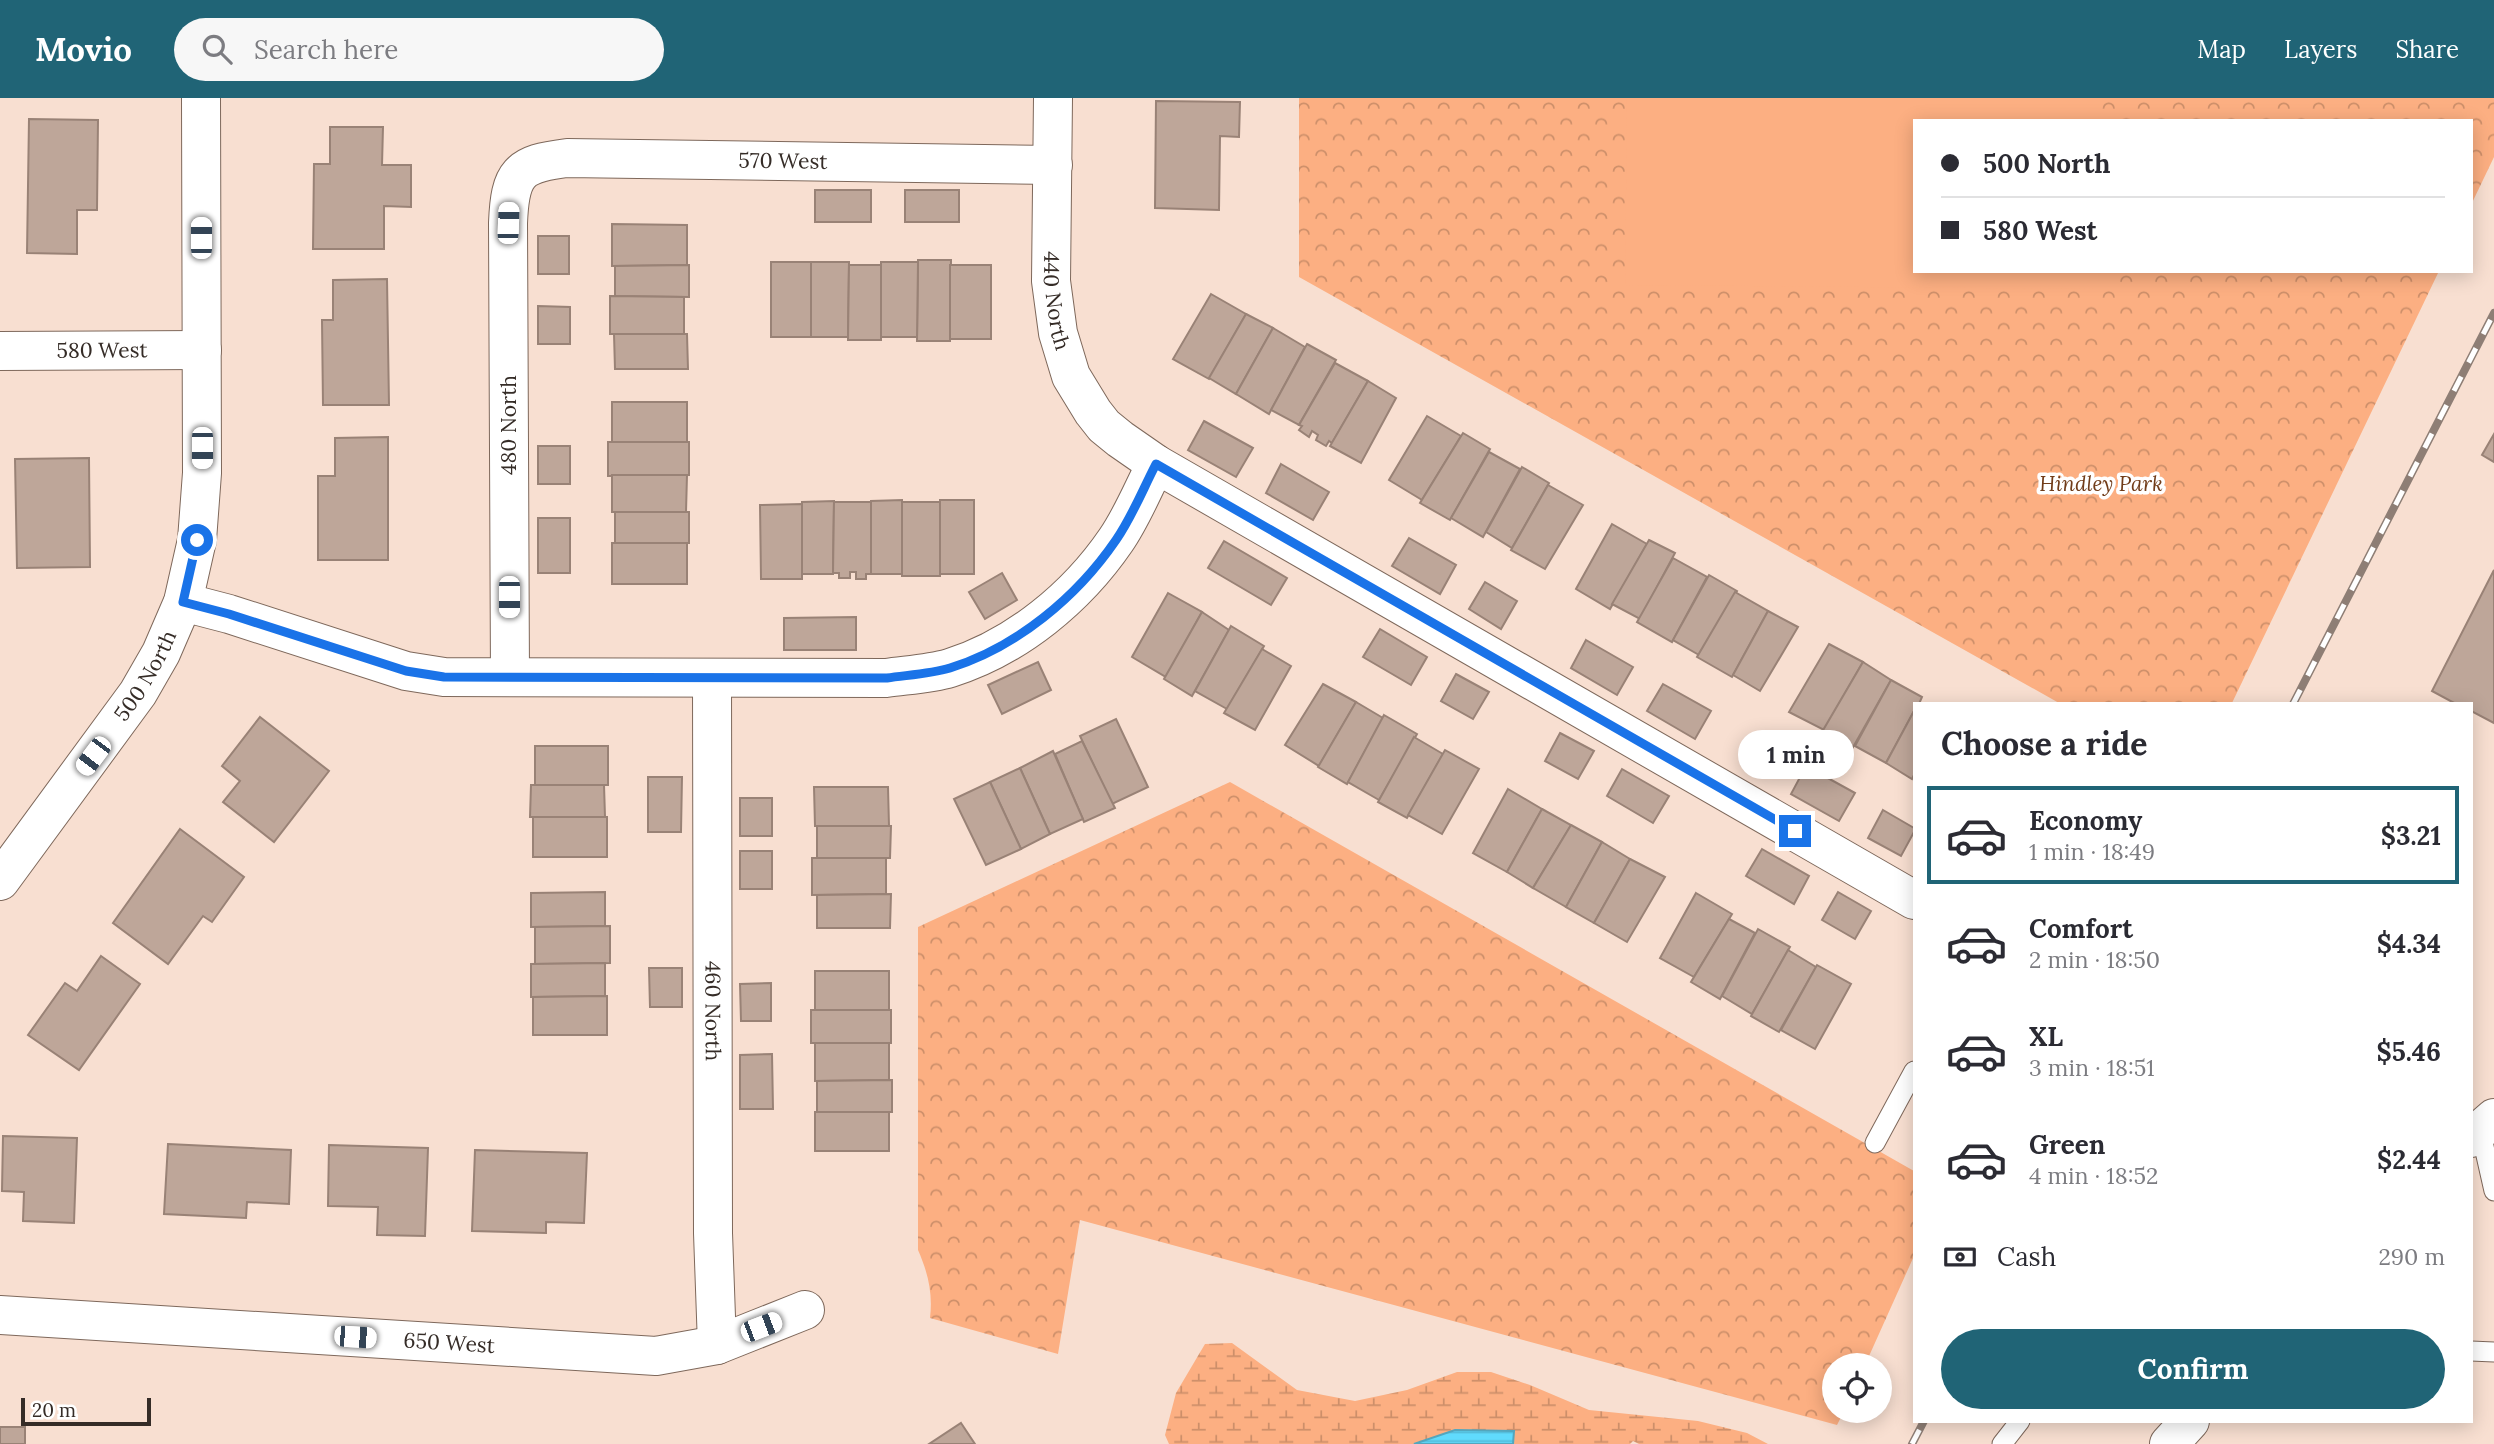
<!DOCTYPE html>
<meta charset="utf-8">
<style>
:root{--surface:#fff;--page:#f7f7f7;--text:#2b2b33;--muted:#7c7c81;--line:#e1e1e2;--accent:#206476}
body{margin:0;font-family:Lora,serif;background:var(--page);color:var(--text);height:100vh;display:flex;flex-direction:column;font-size:26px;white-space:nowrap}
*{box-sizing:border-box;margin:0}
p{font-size:23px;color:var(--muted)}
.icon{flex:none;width:38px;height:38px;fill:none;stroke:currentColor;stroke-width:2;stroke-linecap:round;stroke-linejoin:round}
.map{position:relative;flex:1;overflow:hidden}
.panel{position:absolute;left:1913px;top:604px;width:560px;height:721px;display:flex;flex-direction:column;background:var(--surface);border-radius:0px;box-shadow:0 4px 18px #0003}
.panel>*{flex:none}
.banner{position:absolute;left:1913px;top:21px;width:560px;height:154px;border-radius:0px;box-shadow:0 4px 18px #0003;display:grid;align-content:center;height:154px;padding:0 28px;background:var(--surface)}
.controls{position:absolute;left:1822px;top:1255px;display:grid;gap:14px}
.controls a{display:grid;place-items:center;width:70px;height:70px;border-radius:50%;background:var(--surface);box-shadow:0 4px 18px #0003;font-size:35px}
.scale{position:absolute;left:21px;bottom:18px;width:130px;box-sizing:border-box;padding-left:7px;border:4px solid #352c27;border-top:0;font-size:19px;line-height:24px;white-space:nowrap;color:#352c27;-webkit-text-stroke:5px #fff;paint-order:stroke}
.end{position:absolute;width:32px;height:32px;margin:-16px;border:9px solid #1a73e8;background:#fff;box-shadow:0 0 0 4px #fff}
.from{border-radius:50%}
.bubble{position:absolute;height:49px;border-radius:24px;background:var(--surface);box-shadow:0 4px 18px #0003;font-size:23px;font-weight:700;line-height:49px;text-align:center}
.car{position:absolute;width:21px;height:42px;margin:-21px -10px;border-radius:9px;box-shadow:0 0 5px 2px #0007;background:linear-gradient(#fff 24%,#345 0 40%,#fff 0 76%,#345 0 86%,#fff 0)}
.banner b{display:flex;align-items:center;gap:24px;height:66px;font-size:26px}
.banner b+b{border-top:2px solid var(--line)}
.banner i{width:18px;height:18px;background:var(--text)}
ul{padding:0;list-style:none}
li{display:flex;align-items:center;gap:21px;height:98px;margin:0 14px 10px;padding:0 14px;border:4px solid transparent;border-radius:0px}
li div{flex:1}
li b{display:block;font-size:26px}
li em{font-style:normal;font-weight:700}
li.selected{border-color:var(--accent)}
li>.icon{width:63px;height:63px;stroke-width:1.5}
h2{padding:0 28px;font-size:32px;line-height:84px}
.pay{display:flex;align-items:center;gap:18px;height:77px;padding:0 28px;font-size:26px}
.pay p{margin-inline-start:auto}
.primary-button{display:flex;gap:14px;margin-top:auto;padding:14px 28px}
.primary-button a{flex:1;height:80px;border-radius:42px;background:var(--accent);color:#fff;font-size:28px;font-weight:700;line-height:80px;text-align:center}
header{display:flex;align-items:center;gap:42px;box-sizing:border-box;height:98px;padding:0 35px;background:var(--accent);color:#fff}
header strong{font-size:33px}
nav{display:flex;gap:38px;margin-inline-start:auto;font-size:24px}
.search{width:490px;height:63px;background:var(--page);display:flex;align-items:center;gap:18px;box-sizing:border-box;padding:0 24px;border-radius:38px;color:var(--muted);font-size:26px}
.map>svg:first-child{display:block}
</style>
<header>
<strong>Movio</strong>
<div class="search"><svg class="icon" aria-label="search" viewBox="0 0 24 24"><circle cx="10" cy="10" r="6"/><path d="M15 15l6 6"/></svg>Search here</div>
<nav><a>Map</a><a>Layers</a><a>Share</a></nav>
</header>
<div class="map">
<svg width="2494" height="1346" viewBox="0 0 2494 1346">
<defs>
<pattern id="forest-crowns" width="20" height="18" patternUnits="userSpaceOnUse" patternTransform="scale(1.75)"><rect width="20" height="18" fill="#fcaf82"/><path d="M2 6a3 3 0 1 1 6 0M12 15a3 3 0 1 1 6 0" fill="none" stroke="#cd8f6a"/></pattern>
<pattern id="wetland-marsh" width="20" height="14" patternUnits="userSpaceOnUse" patternTransform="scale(1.75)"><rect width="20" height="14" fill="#fcaf82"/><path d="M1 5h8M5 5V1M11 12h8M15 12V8" fill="none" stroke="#cd8f6a"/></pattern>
<pattern id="water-rules" width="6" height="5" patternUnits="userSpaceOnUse" patternTransform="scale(1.75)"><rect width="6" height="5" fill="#60dbfd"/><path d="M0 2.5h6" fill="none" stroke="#54bcd9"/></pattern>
</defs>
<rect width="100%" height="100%" fill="#f8dfd1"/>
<g fill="url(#forest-crowns)">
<polygon points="1299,0 2494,0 2494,59 2471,107 2471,23 1914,23 1914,173 2439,173 2232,605 2059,605 1299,179"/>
<path d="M1230,684L1914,1073V1158L1865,1267H1834V1312L1844,1313L1837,1327L1080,1122L1058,1256L930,1220C933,1195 928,1175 918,1152V829Z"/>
</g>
<polygon fill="url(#wetland-marsh)" points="1232,1245 1297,1292 1355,1303 1407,1292 1457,1274 1491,1274 1530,1287 1589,1312 1698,1323 1747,1335 1768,1346 1639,1346 1633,1343 1630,1346 1513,1346 1514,1333 1456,1332 1414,1346 1169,1346 1165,1337 1176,1295 1205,1246"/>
<polygon fill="#fcaf82" points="1627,0 2100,0 2100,23 1914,23 1914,173 2099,173 2098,191 1625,187"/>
<polygon fill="url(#water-rules)" stroke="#53a6bd" stroke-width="2" points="1455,1332 1514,1333 1513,1346 1414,1346"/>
<g fill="#bea699" stroke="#998276" stroke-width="2">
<polygon points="1156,3 1240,4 1239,39 1220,38 1219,112 1155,110"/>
<polygon points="29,21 98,22 97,112 77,112 77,156 27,155"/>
<polygon points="330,29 383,29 382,67 411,67 411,109 384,108 384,151 313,151 314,66 330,66"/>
<rect x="815" y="92" width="56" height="32"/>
<rect x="905" y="92" width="54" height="32"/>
<polygon points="612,126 687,127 687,167 612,168"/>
<rect x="538" y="138" width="31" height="38"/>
<polygon points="918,162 951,162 950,243 917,243"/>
<rect x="771" y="164" width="40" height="75"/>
<polygon points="811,164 849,164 848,239 811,239"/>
<polygon points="881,164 918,164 917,239 881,239"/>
<polygon points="689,167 689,199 615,198 615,168"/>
<polygon points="849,167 881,167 881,242 848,242"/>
<rect x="950" y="167" width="41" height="74"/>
<polygon points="387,181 389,307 323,307 322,222 333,222 333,182"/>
<polygon points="1211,196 1246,216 1209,281 1173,261"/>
<polygon points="610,198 684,199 684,236 610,236"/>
<polygon points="538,208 570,209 570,246 538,246"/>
<polygon points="1246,216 1273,230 1236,296 1209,280"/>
<polygon points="1273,230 1305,249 1269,316 1236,296"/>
<polygon points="614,236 687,236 688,271 615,271"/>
<polygon points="1307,246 1336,262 1299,327 1271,312"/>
<polygon points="1335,265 1368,283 1332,345 1329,343 1326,348 1316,342 1318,337 1312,333 1309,339 1299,332 1302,328 1299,327"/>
<polygon points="1368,283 1396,300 1361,365 1330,348"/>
<rect x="612" y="304" width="75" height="40"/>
<polygon points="1427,318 1461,338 1422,402 1389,382"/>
<polygon points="1204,323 1253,350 1236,379 1188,352"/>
<polygon points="1463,335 1490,351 1450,422 1420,405"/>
<polygon points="2494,336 2494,364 2482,357"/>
<polygon points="388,339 388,462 318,462 318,378 335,378 335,340"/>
<polygon points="608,344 689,344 689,377 608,378"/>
<rect x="538" y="348" width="32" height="38"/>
<polygon points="1489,354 1520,371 1483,439 1451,420"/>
<polygon points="89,360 90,469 17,470 15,361"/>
<polygon points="1281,366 1329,394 1313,422 1266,395"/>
<polygon points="1522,369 1549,385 1512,450 1486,434"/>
<polygon points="612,377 687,377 686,414 612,414"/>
<polygon points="1548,387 1583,407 1545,471 1511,452"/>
<polygon points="902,402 902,476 871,476 871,403"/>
<rect x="940" y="402" width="34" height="74"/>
<polygon points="834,403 833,476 802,476 802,404"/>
<polygon points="834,404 871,404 871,476 866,476 866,481 856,481 856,474 850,474 850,480 839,480 839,475 833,475"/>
<rect x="902" y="404" width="38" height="74"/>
<polygon points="802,406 802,481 761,481 760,407"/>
<rect x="615" y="414" width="74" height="31"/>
<rect x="538" y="420" width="32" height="55"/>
<polygon points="1612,426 1647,446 1610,511 1576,491"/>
<polygon points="1409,440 1456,467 1440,496 1392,468"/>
<polygon points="1649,442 1675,455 1640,521 1612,506"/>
<polygon points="1224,443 1287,480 1271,507 1208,470"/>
<rect x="612" y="445" width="75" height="41"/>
<polygon points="1673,460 1707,479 1672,544 1637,524"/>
<polygon points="2494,472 2494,625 2471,613 2471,606 2456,606 2432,593"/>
<polygon points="1002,475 1017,502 985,521 969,494"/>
<polygon points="1709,477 1737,493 1699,557 1673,542"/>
<polygon points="1485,484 1517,503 1501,531 1469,511"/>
<polygon points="1735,494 1768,513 1732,579 1697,559"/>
<polygon points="1168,495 1202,514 1166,579 1132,559"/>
<polygon points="1768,513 1798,529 1760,593 1733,577"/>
<polygon points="1202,514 1229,532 1192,598 1164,581"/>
<polygon points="856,519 856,552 784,552 784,520"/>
<polygon points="1231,528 1264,548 1227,611 1195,593"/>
<polygon points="1380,531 1427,559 1411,587 1363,559"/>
<polygon points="1586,542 1633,569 1617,597 1571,570"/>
<polygon points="1829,546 1863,564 1824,632 1789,614"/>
<polygon points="1262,551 1291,568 1255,632 1224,615"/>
<polygon points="1038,564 1051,592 1002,616 988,587"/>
<polygon points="1863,564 1891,582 1852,651 1822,634"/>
<polygon points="1456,576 1489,594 1473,621 1441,603"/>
<polygon points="1891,582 1922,599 1919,606 1914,606 1914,613 1886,665 1855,648"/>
<polygon points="1323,586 1356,604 1319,668 1285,647"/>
<polygon points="1663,586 1711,613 1695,641 1647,613"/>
<polygon points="1356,604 1383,620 1347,686 1318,669"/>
<polygon points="1914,613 1914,677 1912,681 1886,665"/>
<polygon points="1384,617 1417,636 1379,702 1348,684"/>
<polygon points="260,619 329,673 274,744 223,704 240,683 222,668"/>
<polygon points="1116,621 1148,689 1112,706 1080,638"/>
<polygon points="1560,635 1594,653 1578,681 1545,663"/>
<polygon points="1414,639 1443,656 1407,720 1378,704"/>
<polygon points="1082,643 1115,710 1084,724 1055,656"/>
<rect x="535" y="648" width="73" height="39"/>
<polygon points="1445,652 1479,671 1442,736 1408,717"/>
<polygon points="1053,653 1083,721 1050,736 1020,670"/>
<polygon points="1806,668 1855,695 1839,723 1791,696"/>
<polygon points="1020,670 1050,736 1021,751 990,684"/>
<polygon points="1622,671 1669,698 1653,725 1607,698"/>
<polygon points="648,679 682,679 681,734 648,734"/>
<polygon points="990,684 1021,751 986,767 954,701"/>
<polygon points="531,687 604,687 605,719 530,719"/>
<polygon points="814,689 888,689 889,728 815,728"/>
<polygon points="1508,691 1542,711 1507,774 1473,755"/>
<rect x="740" y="700" width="32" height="38"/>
<polygon points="1542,711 1571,727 1533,790 1507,774"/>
<polygon points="1883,712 1914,730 1914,734 1901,758 1868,740"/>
<rect x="533" y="719" width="74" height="40"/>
<polygon points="1571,727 1602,744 1566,809 1533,790"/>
<polygon points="817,728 891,728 890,760 817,760"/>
<polygon points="180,731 244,779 212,824 203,818 168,866 113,825"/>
<polygon points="1602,744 1630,761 1594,825 1566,809"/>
<polygon points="1762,751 1809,778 1794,806 1746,778"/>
<rect x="740" y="753" width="32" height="38"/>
<polygon points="812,760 886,760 886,796 812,797"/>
<polygon points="1630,761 1665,779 1627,844 1594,825"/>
<polygon points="605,794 605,828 531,829 531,795"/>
<polygon points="1838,794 1871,813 1855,841 1822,822"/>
<polygon points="1696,795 1732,816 1694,879 1660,860"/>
<polygon points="891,796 890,830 817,830 817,797"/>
<polygon points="1729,821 1755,835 1720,901 1691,884"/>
<polygon points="610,828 610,865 535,866 535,829"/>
<polygon points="1758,831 1790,849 1752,916 1722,898"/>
<polygon points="1788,852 1816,869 1779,934 1751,918"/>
<polygon points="101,858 140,886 79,972 28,937 65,885 77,893"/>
<polygon points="605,865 605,898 531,899 531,866"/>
<polygon points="1817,867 1851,886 1815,951 1781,932"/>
<polygon points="649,870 682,870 682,909 650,909"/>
<rect x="815" y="873" width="74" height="39"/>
<polygon points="771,885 771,923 741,923 740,886"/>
<polygon points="607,898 607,937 533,937 533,899"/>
<rect x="811" y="912" width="80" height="33"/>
<polygon points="815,945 889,945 889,982 815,983"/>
<polygon points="772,956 773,1011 740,1011 740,957"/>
<polygon points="892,982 892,1014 817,1014 817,983"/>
<rect x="815" y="1014" width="74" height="39"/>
<polygon points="3,1038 77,1040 74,1125 23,1123 24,1094 2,1093"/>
<polygon points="168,1046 291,1052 289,1106 247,1104 246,1120 164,1116"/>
<polygon points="329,1047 428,1050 425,1138 377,1137 378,1109 328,1108"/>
<polygon points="475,1052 587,1055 584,1125 546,1124 546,1135 472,1133"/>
<polygon points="961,1325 975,1346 929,1346"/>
<rect x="0" y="1329" width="25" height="17"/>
</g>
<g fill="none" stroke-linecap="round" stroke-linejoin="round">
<defs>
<g id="service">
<polyline points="2480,1031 2494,1093"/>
<polyline points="1875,1045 1914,973"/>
<polyline points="2471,1253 2494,1254"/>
<polyline points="2002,1346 2020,1323"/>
</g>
<g id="minor">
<path id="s1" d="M1053,0L1051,183L1058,235L1071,278L1093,314L1104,328L1120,341L1156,366L1914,802"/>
<path id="s2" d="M0,253L202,252"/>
<path d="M183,504L229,516L406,573L444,579L886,580C907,577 930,576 950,570C1017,549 1077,499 1116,442C1132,419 1143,391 1156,366"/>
<path id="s3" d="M510,579L508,125C510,75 518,66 567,60L1053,67"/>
<path id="s4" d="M712,581L713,1135L717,1247"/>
<path id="s5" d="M0,783L138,595L161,555L183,504L197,442L202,375L201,0"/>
<path id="s6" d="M0,1217L656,1258L717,1247L805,1212"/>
</g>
<g id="primary">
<polyline points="2471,1040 2494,1020"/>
<polyline points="2169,1346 2190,1323"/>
</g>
</defs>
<use href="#service" stroke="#7e685b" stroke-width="21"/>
<use href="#minor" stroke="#7e685b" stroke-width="40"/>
<use href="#primary" stroke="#7e685b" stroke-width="40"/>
<use href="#service" stroke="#fff" stroke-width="19"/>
<use href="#minor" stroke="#fff" stroke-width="38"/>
<use href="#primary" stroke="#fff" stroke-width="38"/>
<defs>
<g id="rail">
<polyline points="2293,606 2494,215"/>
<polyline points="1912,1346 1924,1323"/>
</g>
</defs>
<use href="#rail" stroke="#8e7e75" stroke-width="8"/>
<use href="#rail" stroke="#fff" stroke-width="5" stroke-dasharray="16" stroke-linecap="butt"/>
</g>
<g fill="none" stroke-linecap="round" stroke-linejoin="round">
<path stroke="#1a73e8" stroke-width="9" d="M197,442L183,504L229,516L406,573L444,579L887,580C907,577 930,576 950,570C1017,549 1077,499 1116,442C1132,419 1143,391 1156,366L1795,733"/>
</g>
<g text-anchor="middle" stroke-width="7" stroke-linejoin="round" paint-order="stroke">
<g font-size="21" fill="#352c27" stroke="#fff">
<text dy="7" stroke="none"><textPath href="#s3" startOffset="772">570 West</textPath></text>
<text dy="7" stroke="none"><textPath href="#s1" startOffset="203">440 North</textPath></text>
<text dy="7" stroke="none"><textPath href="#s2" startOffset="102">580 West</textPath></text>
<text transform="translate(509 327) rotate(-90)" y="7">480 North</text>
<text dy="7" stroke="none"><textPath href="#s5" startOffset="252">500 North</textPath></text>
<text dy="7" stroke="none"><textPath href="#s4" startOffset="332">460 North</textPath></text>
<text dy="7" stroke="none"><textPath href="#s6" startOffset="450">650 West</textPath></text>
</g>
<g font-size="21" font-style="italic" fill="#713c19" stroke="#fff">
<text x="2101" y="393">Hindley Park</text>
</g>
</g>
</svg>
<div class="controls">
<a><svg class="icon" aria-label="locate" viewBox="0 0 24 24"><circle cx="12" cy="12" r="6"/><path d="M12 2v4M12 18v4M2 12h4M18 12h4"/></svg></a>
</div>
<div class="scale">20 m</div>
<i class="end from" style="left:197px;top:442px"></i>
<i class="end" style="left:1795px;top:733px"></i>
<div class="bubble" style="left:1738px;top:632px;width:116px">1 min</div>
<i class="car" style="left:508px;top:125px;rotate:2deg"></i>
<i class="car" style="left:201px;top:140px;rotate:0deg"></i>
<i class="car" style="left:202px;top:350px;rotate:180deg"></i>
<i class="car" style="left:509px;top:499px;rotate:180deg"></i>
<i class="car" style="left:93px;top:658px;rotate:217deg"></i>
<i class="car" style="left:761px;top:1229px;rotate:69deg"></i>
<i class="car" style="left:355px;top:1239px;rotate:94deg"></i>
<div class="banner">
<b><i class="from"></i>500 North</b>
<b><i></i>580 West</b>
</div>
<section class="panel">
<h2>Choose a ride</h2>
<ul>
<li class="selected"><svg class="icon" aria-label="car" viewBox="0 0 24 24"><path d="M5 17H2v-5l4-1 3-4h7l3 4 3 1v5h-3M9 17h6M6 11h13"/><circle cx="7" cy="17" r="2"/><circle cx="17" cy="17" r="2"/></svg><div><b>Economy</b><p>1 min · 18:49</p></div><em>$3.21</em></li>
<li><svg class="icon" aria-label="car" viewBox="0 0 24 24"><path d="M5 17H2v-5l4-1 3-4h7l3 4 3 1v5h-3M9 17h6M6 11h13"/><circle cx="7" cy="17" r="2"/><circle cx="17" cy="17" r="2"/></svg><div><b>Comfort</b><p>2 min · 18:50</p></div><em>$4.34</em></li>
<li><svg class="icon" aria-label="car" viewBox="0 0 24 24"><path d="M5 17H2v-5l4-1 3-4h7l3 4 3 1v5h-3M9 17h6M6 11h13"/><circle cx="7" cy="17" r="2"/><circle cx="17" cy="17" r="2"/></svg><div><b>XL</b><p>3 min · 18:51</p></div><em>$5.46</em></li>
<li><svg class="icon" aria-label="car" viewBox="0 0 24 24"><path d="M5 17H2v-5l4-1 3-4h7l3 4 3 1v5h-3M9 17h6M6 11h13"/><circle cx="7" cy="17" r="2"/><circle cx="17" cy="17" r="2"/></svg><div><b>Green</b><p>4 min · 18:52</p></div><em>$2.44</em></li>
</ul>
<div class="pay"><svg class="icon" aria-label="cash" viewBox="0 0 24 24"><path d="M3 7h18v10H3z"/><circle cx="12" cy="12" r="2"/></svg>Cash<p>290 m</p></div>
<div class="primary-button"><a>Confirm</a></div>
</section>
</div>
